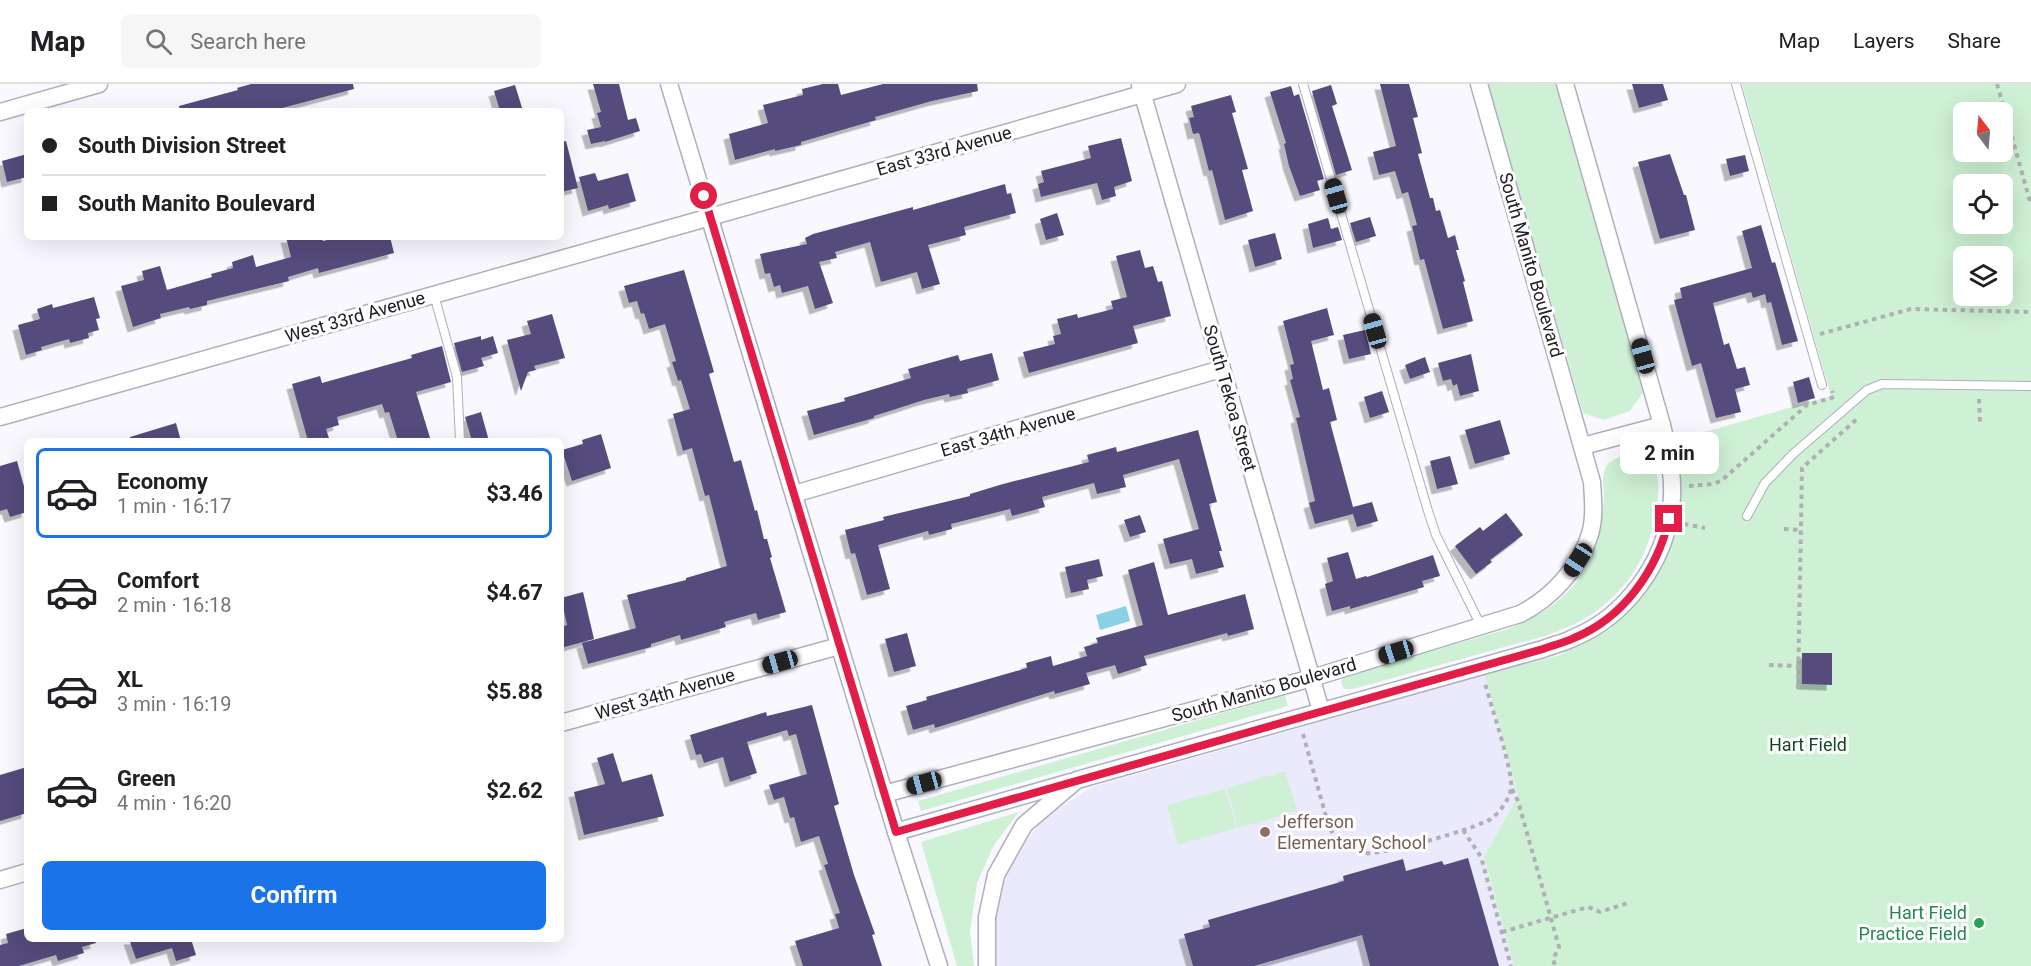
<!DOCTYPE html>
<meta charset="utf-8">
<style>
:root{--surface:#fff;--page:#f6f6f6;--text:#202124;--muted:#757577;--line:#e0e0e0;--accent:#1a73e8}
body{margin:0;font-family:Roboto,sans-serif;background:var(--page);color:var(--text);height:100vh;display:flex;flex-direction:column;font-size:22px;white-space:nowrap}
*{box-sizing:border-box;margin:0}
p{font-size:20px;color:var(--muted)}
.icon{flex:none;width:33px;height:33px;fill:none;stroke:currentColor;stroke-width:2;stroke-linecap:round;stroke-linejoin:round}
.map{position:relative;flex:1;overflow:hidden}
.panel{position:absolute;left:24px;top:354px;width:540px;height:504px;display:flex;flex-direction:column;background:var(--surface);border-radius:9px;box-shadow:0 6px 24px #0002}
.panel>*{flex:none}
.top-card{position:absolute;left:24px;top:24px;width:540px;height:132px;border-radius:9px;box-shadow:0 6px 24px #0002;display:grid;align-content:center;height:132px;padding:0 18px;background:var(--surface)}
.needle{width:39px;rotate:344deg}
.fabs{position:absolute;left:1953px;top:18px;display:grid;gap:12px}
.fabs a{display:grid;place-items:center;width:60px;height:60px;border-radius:9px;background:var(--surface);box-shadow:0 6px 24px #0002;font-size:30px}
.end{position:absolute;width:27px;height:27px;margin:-14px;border:8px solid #e11d48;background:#fff;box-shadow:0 0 0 3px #fff}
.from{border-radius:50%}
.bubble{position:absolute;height:42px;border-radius:9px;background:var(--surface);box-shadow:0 6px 24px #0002;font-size:20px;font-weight:700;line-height:42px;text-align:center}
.car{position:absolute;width:18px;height:36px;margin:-18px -9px;border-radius:8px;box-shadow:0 0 4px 2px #0007;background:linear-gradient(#222 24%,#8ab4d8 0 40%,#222 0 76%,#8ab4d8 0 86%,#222 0)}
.top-card b{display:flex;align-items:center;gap:21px;height:57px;font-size:22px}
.top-card b+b{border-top:2px solid var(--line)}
.top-card i{width:15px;height:15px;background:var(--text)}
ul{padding:10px 0 0;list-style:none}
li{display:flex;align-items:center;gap:18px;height:90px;margin:0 12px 9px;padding:0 6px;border:3px solid transparent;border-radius:9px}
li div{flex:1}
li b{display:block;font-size:22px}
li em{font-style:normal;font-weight:700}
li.current{border-color:var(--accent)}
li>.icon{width:54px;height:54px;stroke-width:1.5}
.primary-button{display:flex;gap:12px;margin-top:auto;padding:12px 18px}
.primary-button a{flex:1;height:69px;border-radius:9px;background:var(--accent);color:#fff;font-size:24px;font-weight:700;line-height:69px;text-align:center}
header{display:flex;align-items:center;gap:36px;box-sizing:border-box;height:84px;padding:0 30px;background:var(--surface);border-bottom:2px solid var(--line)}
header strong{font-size:28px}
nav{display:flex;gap:33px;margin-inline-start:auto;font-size:21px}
.search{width:420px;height:54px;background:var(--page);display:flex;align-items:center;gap:15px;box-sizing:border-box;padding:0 21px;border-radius:9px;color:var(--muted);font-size:22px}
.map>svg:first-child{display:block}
</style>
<header>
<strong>Map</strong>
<div class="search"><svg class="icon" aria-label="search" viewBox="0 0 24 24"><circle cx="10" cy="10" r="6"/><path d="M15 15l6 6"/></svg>Search here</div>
<nav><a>Map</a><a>Layers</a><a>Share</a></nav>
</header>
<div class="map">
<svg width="2031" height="882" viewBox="0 0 2031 882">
<defs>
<filter id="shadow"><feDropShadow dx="-5.5" dy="5.5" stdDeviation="0" flood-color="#0004"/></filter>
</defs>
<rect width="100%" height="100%" fill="#f9f8fe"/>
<polygon fill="#ebe9fc" points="1485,591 1518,712 1484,773 1514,882 995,882 993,841 1000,806 1018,766 1048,731 1092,703"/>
<g fill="#cef0d4" fill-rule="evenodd">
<polygon points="1488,0 1556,0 1644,307 1630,327 1604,336 1583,329"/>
<path d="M1742,0H2031V882H1514L1484,773L1518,712L1485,591L1560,571L1609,546L1643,512L1667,471L1676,439L1680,395L1673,357L1831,312ZM1964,28H2002V68H1964ZM1964,100H2002V140H1964ZM1964,172H2002V212H1964Z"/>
<path d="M1633,371C1641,373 1648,375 1653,382C1666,399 1652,452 1643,471C1635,489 1620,508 1604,521C1587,536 1568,543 1548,551L1353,605H1344L1341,599L1343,594L1352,590L1508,545C1561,524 1593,493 1601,435C1602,428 1604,420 1604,412C1604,405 1602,396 1604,389C1607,375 1621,372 1633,371Z"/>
<polygon points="1285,611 1288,622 921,727 918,717"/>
<polygon points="1285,687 1297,727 1238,744 1227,704"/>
<polygon points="1225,705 1237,744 1178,761 1167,721"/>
<polygon points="1019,728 994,761 977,799 970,848 974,882 957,882 921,758"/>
</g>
<polygon fill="#8ad1e4" points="1126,522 1130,537 1100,546 1096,531"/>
<g fill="#544c7b" filter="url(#shadow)">
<polygon points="251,0 353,0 354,5 271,27 180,27 179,22 238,6 237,4"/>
<polygon points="593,0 619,0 628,36 636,34 640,47 605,58 605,57 591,60 587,46 601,43 597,29 601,28"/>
<polygon points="823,0 838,0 841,11 883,0 977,0 978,7 932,17 875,33 876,36 801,58 801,61 775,67 775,65 735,76 729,50 768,39 763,21 803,11 802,5"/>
<polygon points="1380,0 1409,0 1418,33 1413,34 1422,69 1418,70 1430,114 1433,114 1436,127 1440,126 1448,154 1455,151 1459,166 1456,166 1465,197 1463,198 1473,237 1443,245 1424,175 1420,176 1412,142 1417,141 1408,108 1402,110 1395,87 1379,91 1373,68 1396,62"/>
<polygon points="1632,0 1663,0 1668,16 1639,24"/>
<polygon points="515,1 523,27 500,27 494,7"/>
<polygon points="1331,1 1337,20 1332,22 1352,86 1336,91 1312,7"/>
<polygon points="1291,2 1294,12 1299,10 1324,95 1317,97 1320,106 1300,112 1289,82 1284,60 1286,59 1270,8"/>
<polygon points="1231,11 1236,28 1232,29 1248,85 1242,86 1253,127 1225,136 1212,86 1209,87 1200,52 1199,49 1193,50 1189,34 1194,33 1191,22"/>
<polygon points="1121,54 1132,97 1114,103 1116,112 1102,116 1097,99 1041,113 1038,100 1044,98 1041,87 1091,74 1088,62"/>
<polygon points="566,57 578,104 561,108 561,58"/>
<polygon points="27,70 27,93 7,98 2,77"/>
<polygon points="1670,70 1684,111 1686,111 1695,146 1660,155 1638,78"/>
<polygon points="1745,71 1749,87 1730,92 1726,75"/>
<polygon points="595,89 598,97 628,89 636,117 609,125 608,121 588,127 579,93"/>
<polygon points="1005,100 1007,110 1011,109 1016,129 964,143 966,151 928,161 940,200 922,205 917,188 881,198 870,158 835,168 837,174 819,178 833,219 815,225 808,202 782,209 780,201 774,203 770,189 765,190 760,170 807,160 805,154 813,150 913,123 913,126"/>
<polygon points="1057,129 1064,151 1046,156 1040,135"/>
<polygon points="1370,133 1376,152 1356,158 1350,139"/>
<polygon points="1328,134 1331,145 1338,143 1342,156 1313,164 1308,140"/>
<polygon points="1761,141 1772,179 1775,178 1798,257 1782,261 1771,218 1767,219 1765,210 1753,214 1751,208 1713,219 1724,261 1729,259 1737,285 1745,283 1750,301 1735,305 1741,328 1716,334 1701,279 1692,282 1674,216 1682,214 1680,204 1752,184 1742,147"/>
<polygon points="1275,149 1282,175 1255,183 1248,156"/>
<polygon points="286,153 322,153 323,157 339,153 390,153 394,169 319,189 318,184 288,193 289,197 207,217 207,221 190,225 189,223 160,230 161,234 133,243 121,202 144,196 142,187 160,182 167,206 212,193 211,190 233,184 232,178 253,171 256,183 291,173"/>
<polygon points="1140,166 1145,184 1153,182 1158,198 1162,197 1171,232 1133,242 1138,259 1029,289 1023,268 1055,260 1053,252 1061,250 1057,235 1077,230 1078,234 1113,225 1111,217 1127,213 1116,172"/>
<polygon points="684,186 714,288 709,290 734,378 741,376 755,427 757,426 764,455 767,455 772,473 770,474 786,528 758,536 756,529 724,538 726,543 681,556 680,551 651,560 651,563 588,580 582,559 636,544 627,511 686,496 686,494 727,482 709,411 705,412 692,364 683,367 673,330 690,325 681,296 678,297 672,278 676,277 665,240 649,245 644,229 641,230 637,217 629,219 624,202"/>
<polygon points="94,213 100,234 96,235 99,246 88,249 89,254 70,259 69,255 41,263 42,266 26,271 18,241 40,235 37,225 52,220 53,224"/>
<polygon points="1327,224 1334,251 1311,257 1323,306 1329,304 1337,336 1330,338 1353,423 1372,418 1378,437 1357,443 1353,430 1315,440 1309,419 1315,417 1296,334 1300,333 1290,296 1293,295 1290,281 1294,280 1283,237"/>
<polygon points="552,230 565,274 534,282 536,286 528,288 521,307 507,256 531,250 527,237"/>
<polygon points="1365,246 1371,270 1349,275 1343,251"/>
<polygon points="481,252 481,256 493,252 498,269 481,274 484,282 462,288 454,259"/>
<polygon points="442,262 451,298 416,308 431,357 398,357 389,328 385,329 382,320 337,333 339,341 326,345 329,354 308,357 292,300 320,292 322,299 412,274 411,271"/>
<polygon points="992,269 999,296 967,305 968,309 950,313 949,310 924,316 874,332 874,334 814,351 807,327 845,317 844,314 911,294 908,285 958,271 960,277"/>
<polygon points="1471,270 1479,307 1460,312 1457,300 1453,302 1451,295 1443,297 1438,279"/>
<polygon points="1425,273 1430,288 1410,295 1405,281"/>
<polygon points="1809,293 1815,314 1798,319 1793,298"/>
<polygon points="1382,307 1389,328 1370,334 1364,313"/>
<polygon points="481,328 489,357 472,357 465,333"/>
<polygon points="1500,336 1510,370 1475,380 1465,346"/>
<polygon points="176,339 181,357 131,357 130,353"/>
<polygon points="1198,346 1217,418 1209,420 1222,467 1219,467 1224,483 1196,490 1192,475 1170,480 1163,455 1199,445 1179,375 1123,391 1126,403 1097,410 1094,399 1042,413 1045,423 1012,432 1010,425 951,440 952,445 929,451 928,447 878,461 890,505 867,511 855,469 851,470 845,446 884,436 883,433 970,412 970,410 1003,400 1089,378 1087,371 1116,363 1117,368"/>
<polygon points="601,350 611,384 572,397 562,366 583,360 582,356"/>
<polygon points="1450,372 1458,400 1437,405 1430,377"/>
<polygon points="17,377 27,413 27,428 10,433 7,425 0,427 0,382"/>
<polygon points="1506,429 1523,451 1490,476 1492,478 1476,490 1455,462 1480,443 1483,447"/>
<polygon points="1140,431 1146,448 1130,453 1124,436"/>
<polygon points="1348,468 1356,495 1366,492 1367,493 1433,471 1440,492 1422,497 1424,503 1350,525 1350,522 1332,527 1325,500 1333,497 1327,474"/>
<polygon points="1099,475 1103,492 1087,496 1089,505 1071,509 1065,483"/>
<polygon points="1154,478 1168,531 1245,510 1254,545 1228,552 1227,549 1144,572 1147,581 1118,590 1115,581 1086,589 1090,600 1055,610 1054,607 935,644 934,640 913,646 906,622 927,616 926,613 1027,584 1026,579 1051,572 1053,582 1087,572 1084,563 1098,559 1096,554 1143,541 1128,486"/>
<polygon points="583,508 594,555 561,564 561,543 567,541 561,514"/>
<polygon points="907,549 916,582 894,588 885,555"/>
<polygon points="1802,569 1832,569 1832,601 1802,600"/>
<polygon points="812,621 839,720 834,722 854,791 875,850 872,851 882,882 803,882 795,857 839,844 835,830 840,829 824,781 828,780 819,752 801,758 794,733 790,734 784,713 774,716 769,701 807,690 796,650 789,652 787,646 747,658 757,689 730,698 723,673 704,679 701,670 696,671 690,651 766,628 767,632"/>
<polygon points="613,669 622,698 652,690 664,732 584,751 574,708 605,700 597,674"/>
<polygon points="27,683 27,729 0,737 0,691"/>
<polygon points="1468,774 1499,882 1370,882 1362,851 1254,882 1193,882 1184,850 1210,843 1208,836 1344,797 1343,792 1403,775 1406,787 1442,777 1444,781"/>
<polygon points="27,844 27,855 95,855 96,859 82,863 84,869 58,877 56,871 19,882 0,882 0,861 8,859 6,850"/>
<polygon points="129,855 191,855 196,871 176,877 172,864 136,875"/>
</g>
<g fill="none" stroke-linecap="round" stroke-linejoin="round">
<defs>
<g id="lane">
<polyline points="1303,0 1428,427 1436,451 1481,542"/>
<polyline points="1736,0 1822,301"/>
<polyline points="434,211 457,293 460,357"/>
<polyline points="1747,432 1765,399 1793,370 1867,306 1882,300 2031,302"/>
</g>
<g id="street">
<polyline points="669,0 896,748 939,882"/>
<polyline points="1140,1 1321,627"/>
<polyline points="0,28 99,0"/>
<polyline points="0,333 689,139 1177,0"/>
<polyline points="1583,362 1662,341"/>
<polyline points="794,410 1221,285"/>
<polyline points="561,639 839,562"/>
<path d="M884,710L1312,594L1520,530C1550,515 1580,484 1590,450C1595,434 1593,415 1592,398L1479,0"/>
<polyline points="896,748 1071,698"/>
<polyline points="0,796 27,788"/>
<path d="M987,882V833L996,791L1024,741L1077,696L1543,565C1553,561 1564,559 1573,554C1625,533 1665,479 1671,423C1675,395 1668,368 1662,341L1565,0"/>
</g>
</defs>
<use href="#lane" stroke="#b0aebd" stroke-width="10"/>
<use href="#street" stroke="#b0aebd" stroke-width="19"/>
<g stroke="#b0afb5" stroke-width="4" stroke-dasharray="4.5 4.5" stroke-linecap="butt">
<polyline points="1997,0 2031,121"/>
<polyline points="1820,250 1911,225 2031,228"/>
<polyline points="1979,315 1980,339"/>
<polyline points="1689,402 1713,400 1721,397 1807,321 1834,313 1832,307"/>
<polyline points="1684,440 1705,444"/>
<polyline points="1784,445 1802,446"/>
<polyline points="1769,581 1799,582"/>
<polyline points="1798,604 1802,384 1857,335"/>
<path d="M1303,650L1329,743C1337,757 1346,767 1364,769C1382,772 1474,745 1491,735C1499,729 1509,716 1511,705C1514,689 1490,619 1485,599"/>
<polyline points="1512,705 1518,717 1559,863 1553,875 1555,882"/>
<polyline points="1463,746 1481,773 1511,882"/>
<polyline points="1502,848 1588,823 1600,828 1631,818"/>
</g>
<use href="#lane" stroke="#fff" stroke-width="8"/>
<use href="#street" stroke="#fff" stroke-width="16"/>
</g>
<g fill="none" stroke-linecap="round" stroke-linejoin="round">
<path stroke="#e11d48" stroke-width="8" d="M704,112L896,748L1543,565C1553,561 1564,559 1574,554C1623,534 1657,487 1669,435"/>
</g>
<circle fill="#8d6e63" stroke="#fff" stroke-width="2" cx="1265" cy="748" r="6"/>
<circle fill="#2e9e5b" stroke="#fff" stroke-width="2" cx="1979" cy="839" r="6"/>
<g text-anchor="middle" stroke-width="6" stroke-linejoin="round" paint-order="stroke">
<g font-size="18" fill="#212026" stroke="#fff">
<text transform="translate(944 67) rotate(-16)" y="6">East 33rd Avenue</text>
<text transform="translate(1531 181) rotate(74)" y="6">South Manito Boulevard</text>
<text transform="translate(355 233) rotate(-16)" y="6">West 33rd Avenue</text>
<text transform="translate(1230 314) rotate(74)" y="6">South Tekoa Street</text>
<text transform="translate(1008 348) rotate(-16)" y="6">East 34th Avenue</text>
<text transform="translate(1264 606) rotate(-16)" y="6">South Manito Boulevard</text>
<text transform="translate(665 610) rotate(-16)" y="6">West 34th Avenue</text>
</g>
<g font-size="18" fill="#134a26" stroke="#fff">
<text x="1808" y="667">Hart Field</text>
</g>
<g font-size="18" fill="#785e54" stroke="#fff" text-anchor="start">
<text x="1277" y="744">Jefferson<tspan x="1277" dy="21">Elementary School</tspan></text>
</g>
<g font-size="18" fill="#27864d" stroke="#fff" text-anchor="end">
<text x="1967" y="835">Hart Field<tspan x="1967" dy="21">Practice Field</tspan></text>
</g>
</g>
</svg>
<div class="fabs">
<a><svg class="needle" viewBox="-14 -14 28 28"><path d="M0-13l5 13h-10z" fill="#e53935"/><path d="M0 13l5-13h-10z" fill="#757577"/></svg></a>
<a><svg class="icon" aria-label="locate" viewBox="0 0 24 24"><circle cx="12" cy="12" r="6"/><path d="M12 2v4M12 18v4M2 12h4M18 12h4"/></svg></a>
<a><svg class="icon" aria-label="layers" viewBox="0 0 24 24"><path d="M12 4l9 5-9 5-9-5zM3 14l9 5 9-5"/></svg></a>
</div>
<i class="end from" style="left:704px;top:112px"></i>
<i class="end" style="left:1669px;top:435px"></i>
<div class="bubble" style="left:1620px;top:348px;width:99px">2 min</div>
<i class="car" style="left:1336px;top:112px;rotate:344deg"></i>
<i class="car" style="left:1375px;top:247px;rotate:344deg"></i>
<i class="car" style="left:1643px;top:272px;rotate:344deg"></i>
<i class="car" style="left:1578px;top:476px;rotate:213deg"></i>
<i class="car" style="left:1396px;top:568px;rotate:253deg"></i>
<i class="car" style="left:780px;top:578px;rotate:254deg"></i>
<i class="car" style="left:924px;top:699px;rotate:255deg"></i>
<div class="top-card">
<b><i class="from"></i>South Division Street</b>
<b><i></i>South Manito Boulevard</b>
</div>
<section class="panel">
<ul>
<li class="current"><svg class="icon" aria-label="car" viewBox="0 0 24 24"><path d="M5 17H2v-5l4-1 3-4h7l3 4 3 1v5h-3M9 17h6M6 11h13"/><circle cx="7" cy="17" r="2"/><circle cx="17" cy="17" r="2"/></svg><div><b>Economy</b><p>1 min · 16:17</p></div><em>$3.46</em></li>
<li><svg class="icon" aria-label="car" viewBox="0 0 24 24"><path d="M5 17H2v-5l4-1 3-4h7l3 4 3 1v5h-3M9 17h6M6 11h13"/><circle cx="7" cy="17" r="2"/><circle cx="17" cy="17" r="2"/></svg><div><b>Comfort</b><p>2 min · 16:18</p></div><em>$4.67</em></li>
<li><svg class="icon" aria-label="car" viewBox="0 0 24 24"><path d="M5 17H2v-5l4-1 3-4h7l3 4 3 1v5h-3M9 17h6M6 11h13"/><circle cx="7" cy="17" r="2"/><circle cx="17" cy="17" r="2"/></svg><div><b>XL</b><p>3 min · 16:19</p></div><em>$5.88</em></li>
<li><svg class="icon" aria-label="car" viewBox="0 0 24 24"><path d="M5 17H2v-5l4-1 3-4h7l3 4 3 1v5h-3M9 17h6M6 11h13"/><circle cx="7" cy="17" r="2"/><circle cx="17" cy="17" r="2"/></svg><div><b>Green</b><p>4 min · 16:20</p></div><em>$2.62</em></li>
</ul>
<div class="primary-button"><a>Confirm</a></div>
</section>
</div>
